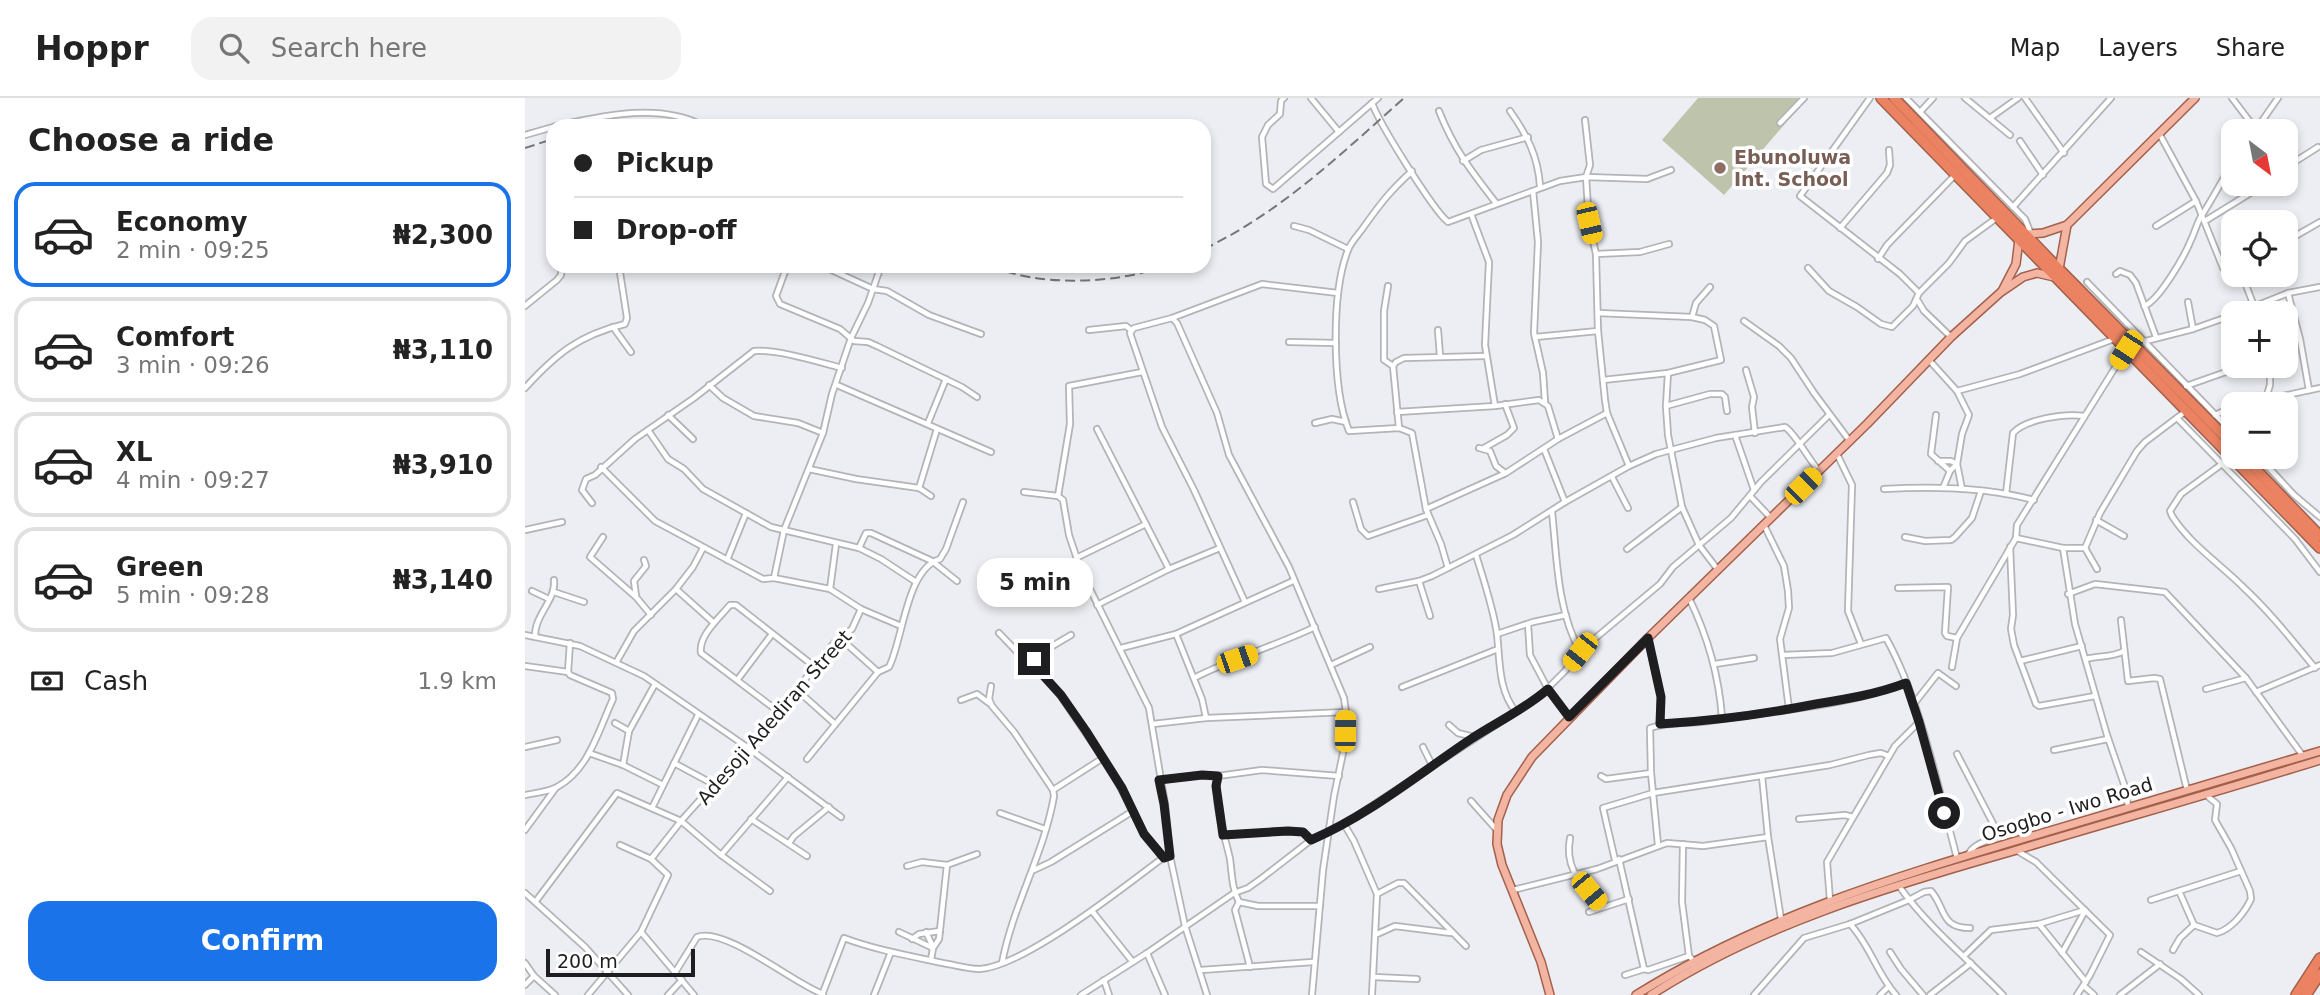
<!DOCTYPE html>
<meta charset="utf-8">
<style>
:root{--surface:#fff;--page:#f2f2f2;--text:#222;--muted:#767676;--line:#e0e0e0;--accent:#1a73e8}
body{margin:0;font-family:"DejaVu Sans",sans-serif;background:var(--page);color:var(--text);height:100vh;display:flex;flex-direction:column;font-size:26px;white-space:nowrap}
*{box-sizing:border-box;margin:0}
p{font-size:23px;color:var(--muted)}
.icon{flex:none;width:38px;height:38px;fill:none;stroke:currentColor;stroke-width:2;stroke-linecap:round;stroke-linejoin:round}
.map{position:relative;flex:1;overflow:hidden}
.side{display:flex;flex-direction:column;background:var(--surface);width:525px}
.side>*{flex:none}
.banner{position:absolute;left:21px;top:21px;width:665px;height:154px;border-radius:21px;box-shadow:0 4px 10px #0003;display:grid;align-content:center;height:154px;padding:0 28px;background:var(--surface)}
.needle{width:46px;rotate:148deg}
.buttons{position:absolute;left:1696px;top:21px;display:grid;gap:14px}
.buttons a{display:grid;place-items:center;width:77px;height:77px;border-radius:14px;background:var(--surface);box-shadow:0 4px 10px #0003;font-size:35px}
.scale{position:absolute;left:21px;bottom:18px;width:149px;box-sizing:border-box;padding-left:7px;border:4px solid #1e1e20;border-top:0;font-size:19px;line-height:24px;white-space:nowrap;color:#1e1e20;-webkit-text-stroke:5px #fff;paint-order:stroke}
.end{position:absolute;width:32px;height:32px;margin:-16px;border:9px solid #1e1e20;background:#fff;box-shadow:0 0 0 4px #fff}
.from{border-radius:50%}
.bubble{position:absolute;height:49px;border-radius:21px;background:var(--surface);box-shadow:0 4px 10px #0003;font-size:23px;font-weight:700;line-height:49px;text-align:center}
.car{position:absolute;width:21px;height:42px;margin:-21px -10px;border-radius:9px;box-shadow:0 0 5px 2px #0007;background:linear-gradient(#f5c518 24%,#345 0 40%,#f5c518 0 76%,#345 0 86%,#f5c518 0)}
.banner b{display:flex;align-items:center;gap:24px;height:66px;font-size:26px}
.banner b+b{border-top:2px solid var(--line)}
.banner i{width:18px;height:18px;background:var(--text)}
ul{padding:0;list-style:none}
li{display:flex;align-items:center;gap:21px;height:105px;margin:0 14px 10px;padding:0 14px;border:4px solid var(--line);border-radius:21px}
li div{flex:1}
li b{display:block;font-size:26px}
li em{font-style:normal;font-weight:700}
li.current{border-color:var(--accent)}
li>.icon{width:63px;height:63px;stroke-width:1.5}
h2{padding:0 28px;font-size:32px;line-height:84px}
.pay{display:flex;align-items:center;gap:18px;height:77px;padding:0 28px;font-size:26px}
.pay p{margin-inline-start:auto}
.button{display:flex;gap:14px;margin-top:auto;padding:14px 28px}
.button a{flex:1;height:80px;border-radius:21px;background:var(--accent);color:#fff;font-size:28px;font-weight:700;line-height:80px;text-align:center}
header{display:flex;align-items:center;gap:42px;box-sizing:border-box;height:98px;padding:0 35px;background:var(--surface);border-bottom:2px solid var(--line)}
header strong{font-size:33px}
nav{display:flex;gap:38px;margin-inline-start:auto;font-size:24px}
.search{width:490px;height:63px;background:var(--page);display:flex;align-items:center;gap:18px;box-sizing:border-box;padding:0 24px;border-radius:21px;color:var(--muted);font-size:26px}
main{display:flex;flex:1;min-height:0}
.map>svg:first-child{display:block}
</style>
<header>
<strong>Hoppr</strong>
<div class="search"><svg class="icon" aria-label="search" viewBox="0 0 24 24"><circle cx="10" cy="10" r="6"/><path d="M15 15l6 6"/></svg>Search here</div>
<nav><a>Map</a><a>Layers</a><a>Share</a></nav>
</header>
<main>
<section class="side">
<h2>Choose a ride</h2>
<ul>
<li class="current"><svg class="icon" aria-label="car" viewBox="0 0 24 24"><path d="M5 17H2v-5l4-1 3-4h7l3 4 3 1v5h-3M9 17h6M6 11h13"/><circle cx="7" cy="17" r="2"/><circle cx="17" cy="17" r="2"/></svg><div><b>Economy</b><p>2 min · 09:25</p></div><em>₦2,300</em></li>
<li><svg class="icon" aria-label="car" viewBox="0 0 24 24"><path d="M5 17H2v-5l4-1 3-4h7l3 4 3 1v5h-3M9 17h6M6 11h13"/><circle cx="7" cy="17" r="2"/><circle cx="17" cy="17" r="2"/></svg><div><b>Comfort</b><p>3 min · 09:26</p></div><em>₦3,110</em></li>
<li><svg class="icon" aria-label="car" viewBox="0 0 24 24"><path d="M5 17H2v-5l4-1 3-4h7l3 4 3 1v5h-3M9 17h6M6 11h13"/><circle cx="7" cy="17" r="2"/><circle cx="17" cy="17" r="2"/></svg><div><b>XL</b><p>4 min · 09:27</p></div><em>₦3,910</em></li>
<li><svg class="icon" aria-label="car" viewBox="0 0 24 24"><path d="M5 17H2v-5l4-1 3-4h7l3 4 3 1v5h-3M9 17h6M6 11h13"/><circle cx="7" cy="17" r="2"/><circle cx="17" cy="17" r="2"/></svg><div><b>Green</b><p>5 min · 09:28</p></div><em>₦3,140</em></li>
</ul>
<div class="pay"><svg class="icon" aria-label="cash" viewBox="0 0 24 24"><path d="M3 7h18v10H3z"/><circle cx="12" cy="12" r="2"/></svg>Cash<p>1.9 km</p></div>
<div class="button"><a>Confirm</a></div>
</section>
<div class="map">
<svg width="1795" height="897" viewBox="0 0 1795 897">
<rect width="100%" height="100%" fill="#edeef3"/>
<polygon fill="#bec4ac" points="1173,0 1282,0 1199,97 1137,42"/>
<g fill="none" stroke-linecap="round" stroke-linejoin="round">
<defs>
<g id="street">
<polyline points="759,0 756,3 755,16 743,27 737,39 741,86 748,91 853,0"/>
<polyline points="786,0 814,34"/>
<polyline points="1345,0 1275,98 1375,176 1394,195"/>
<polyline points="1381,0 1500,121 1506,136"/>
<polyline points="1440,0 1485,37"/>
<polyline points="1500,0 1539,55"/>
<polyline points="1707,0 1732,33"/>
<path d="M847,5C854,25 908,112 923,124L1035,83L1061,79L1122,81L1146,72"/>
<path d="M914,13C929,51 946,73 971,105"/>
<path d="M985,13C1002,37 1013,58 1015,88"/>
<polyline points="1395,14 1408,0"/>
<polyline points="1465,20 1493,0"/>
<polyline points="1060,22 1065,67 1061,79 1064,125 1071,156 1073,233 1080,302 1082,315 1104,368"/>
<polyline points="1255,25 1279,0"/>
<path d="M31,28C77,18 134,4 179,28"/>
<polyline points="1730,33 1753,0"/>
<polyline points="0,37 28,29"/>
<polyline points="1635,37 1671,103 1698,170 1702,173 1708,171"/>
<polyline points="1495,43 1518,77"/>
<polyline points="938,63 956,52 1003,39"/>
<polyline points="1760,70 1793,49"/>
<path d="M887,73C865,93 855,106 838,130C833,137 826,144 823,152C806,195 807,291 824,333L874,330L887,335L901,411L916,446L923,470"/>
<polyline points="1008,93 1013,144 1009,235 1018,275 1020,304"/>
<polyline points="1488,109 1586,0"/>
<polyline points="946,116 964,164 960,247 970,308"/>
<polyline points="1680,123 1740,86"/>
<polyline points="769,128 784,132 823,151"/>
<polyline points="1631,128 1671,103"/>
<polyline points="1315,130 1362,75 1365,67 1364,52"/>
<polyline points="1760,144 1795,124"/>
<polyline points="1071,156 1115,154 1144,146"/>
<polyline points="1353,161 1362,147 1431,76"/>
<polyline points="262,168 251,198 255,206 315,231 329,243 343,244 352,248 437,289 452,299"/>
<polyline points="298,168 348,191 362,193 404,217 456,236"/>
<polyline points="1283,170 1304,193 1332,209 1356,226 1367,229 1388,208 1394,195 1424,165 1440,143 1473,119"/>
<polyline points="1591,176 1595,173 1605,177 1611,185 1631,239"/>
<polyline points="1717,177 1729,208"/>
<polyline points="1562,184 1708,335"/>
<polyline points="863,188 859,213 859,262 868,268 874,330"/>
<polyline points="1763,195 1775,241 1784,292"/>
<polyline points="1393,203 1399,213 1426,239"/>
<polyline points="1663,204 1668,231"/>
<polyline points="0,208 32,182 36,177 37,168"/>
<path d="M1619,208C1634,203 1660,157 1666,142C1670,134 1672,124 1677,117C1688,100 1697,82 1708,65"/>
<polyline points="1073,215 1167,219 1180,222 1189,228 1196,262 1143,275 1078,282"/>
<polyline points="1713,215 1763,195 1795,189"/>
<polyline points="1167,219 1171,205 1185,189"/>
<polyline points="1704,219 1708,230"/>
<polyline points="647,220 737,186 813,195"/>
<polyline points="1219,223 1254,248 1266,260 1289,295 1324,342"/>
<polyline points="88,229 106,254"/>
<polyline points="564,232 601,228 606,232"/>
<polyline points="913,232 915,258"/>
<polyline points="1010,239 1073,233"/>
<polyline points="764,244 811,245"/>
<polyline points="1617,244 1668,231 1708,217"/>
<polyline points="1404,262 1432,293 1444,317 1437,336 1432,366 1437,391"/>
<polyline points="868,268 871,264 879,260 961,258"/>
<polyline points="1221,272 1229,299 1227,309 1230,335"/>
<polyline points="1143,275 1141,308 1143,337 1157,409 1174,447 1193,472"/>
<polyline points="184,287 198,300 229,318 273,325 298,335"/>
<polyline points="312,287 466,354"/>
<polyline points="1661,288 1718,268"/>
<path d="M0,290C31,256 54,237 100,226L102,220L94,168"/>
<polyline points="1432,293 1495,276 1589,241"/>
<polyline points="1741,300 1745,287 1745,268"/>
<polyline points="1720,306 1795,290"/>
<polyline points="1141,308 1185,296 1197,296 1200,299 1202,313"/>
<polyline points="872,314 970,308 1014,302 1023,308 1033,341"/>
<polyline points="143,317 168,341"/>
<polyline points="1411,317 1406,356 1425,373"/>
<polyline points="1690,317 1708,309"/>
<path d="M1652,320L1697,366L1656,396L1645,413L1647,418C1665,446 1694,465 1717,488C1744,513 1767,542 1790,570"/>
<polyline points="403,325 421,281"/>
<polyline points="790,325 807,321 821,324"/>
<polyline points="572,331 644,471"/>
<polyline points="123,332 143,361 159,371 178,391 246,429 334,450 356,461 391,484"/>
<polyline points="1210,337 1229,392"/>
<polyline points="954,350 965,353 971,368 980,375"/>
<polyline points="959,350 982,337 989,330 980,306"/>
<polyline points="1019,351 1040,404"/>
<polyline points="1312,356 1327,387 1323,513 1336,546"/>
<polyline points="1734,359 1769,397 1795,419"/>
<polyline points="1413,363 1426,363 1432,366 1425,373 1418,390"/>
<polyline points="1697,366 1770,441 1795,474"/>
<polyline points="76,369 130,423 238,481 249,480 259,432 298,335 307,296 326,240 343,205 356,168"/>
<polyline points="284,371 331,381 394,390 406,398"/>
<polyline points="1087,379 1103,410"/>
<polyline points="394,390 412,331"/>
<path d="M1359,391C1408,388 1461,389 1509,402"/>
<polyline points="499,394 533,398 538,402 544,437 556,473 624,610 640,706 645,758 660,828 682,897"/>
<path d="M1481,396L1488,335C1501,321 1540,315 1559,318"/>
<polyline points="533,398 545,326 544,288 617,274"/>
<polyline points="1225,398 1246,420"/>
<polyline points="828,404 836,431 843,438 903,417"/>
<path d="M67,405L57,392L61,381L70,377L110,341L169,300L229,253C252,251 294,264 317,270"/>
<polyline points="901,411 981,375 1033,341 1082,315"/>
<path d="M1027,414C1032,460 1032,512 1055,553"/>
<polyline points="1571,422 1599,438"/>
<polyline points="1239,427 1259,468 1263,493 1264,510 1255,541 1264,611"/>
<polyline points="0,432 37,424"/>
<polyline points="78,439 65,459 111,499 126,517"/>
<polyline points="1380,439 1400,443 1426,442 1430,439 1447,420 1456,393"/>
<polyline points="1491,440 1538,450 1560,450"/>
<polyline points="311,446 305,491 336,511 376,528"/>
<polyline points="1485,449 1488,517 1486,531 1489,547 1511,606 1514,608 1570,598"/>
<polyline points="334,450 341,435 346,435 407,463 432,483"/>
<polyline points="1538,450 1550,526 1582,637 1601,692 1603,709"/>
<polyline points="1560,450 1575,415 1612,353 1620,344 1661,313"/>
<polyline points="1560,450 1572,471"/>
<polyline points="1102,451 1157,409"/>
<path d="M951,457C959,483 968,509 972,536C975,563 973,592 991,614"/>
<polyline points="551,460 621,426"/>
<polyline points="202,462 221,415"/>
<polyline points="249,480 305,491"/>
<polyline points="894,483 905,518"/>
<polyline points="1373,490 1423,489 1420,535 1422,538 1432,540"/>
<polyline points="151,491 189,525"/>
<path d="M854,491L894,483L907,478L988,437L1040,404L1104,368L1131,356L1191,340L1260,329C1270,335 1284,362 1294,373"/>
<polyline points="7,493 24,501"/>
<polyline points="530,493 535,484 556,473"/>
<polyline points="29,494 59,504"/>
<polyline points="1543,496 1570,486 1640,494 1721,580 1778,658"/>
<polyline points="111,498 109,483 121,468 119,462"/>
<path d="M1164,500C1183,539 1194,577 1197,620"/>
<polyline points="720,504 669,392 637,329 605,235 609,230 647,220 652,225 692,315 704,357 764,469 819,600 821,614 818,655 809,698 798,772 787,897"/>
<polyline points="572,507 644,471 695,450"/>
<polyline points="1596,522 1603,583 1629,580 1635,581 1662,692"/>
<polyline points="1003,526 1005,557 1023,591 1044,619"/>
<polyline points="474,535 496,558 506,564 535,597 588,675 619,736 639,759"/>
<polyline points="651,536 677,601 681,620"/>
<polyline points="972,536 1008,524 1041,517"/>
<polyline points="0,537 55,548 119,578 222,649 316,719"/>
<path d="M10,539C9,517 31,503 29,482"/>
<polyline points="315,540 353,574"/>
<polyline points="1123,541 1136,599 1135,627"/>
<polyline points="596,550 651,536 768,483"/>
<path d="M1258,557L1307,555L1361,540C1396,603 1413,690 1432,760"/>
<path d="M1561,561C1575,557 1586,560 1599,553"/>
<polyline points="92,563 109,533 151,491 168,469 178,450"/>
<polyline points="1495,563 1557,548"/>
<polyline points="506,564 514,556 546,537"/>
<polyline points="1190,566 1229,560"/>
<polyline points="806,567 845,549"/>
<polyline points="0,568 43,574"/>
<polyline points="1427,569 1432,540 1491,440 1492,427 1601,252"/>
<path d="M669,580C708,560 750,548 790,529"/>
<polyline points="213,581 247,536"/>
<path d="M466,588L464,601L467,608L489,634L528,692L529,698C519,756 488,807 477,865"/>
<polyline points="877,589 973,551"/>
<polyline points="1681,591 1721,580"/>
<polyline points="272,592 310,626"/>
<polyline points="1731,594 1795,567"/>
<polyline points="436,602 452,596 464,605"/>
<polyline points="1388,607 1413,575 1431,588"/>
<path d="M254,614L176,555C173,538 195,519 205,507H211L290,569"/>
<polyline points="90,625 104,633 98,667"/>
<polyline points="628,626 681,620 821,614"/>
<polyline points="924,627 933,635 949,639"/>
<polyline points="104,633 130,586"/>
<polyline points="0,649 32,642"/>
<polyline points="898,649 907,667"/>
<polyline points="1529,652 1583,641"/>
<polyline points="64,655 98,667 138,687"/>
<path d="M1432,656L1474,737C1464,743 1448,745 1443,757"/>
<path d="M282,661L353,574L364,569C378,542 381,471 415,461L421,451L438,404"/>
<polyline points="149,665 190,687"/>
<path d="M693,678C688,706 699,734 705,761C707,776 707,791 714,804L733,808H795"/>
<polyline points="1076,678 1081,681 1126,675"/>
<polyline points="1237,678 1243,739 1256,821"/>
<polyline points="634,682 677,677 693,678 737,672 814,678"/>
<polyline points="528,692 578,660"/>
<path d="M0,697C10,695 23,694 32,689C64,672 74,631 88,601L87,595L45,577L43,574L45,545"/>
<polyline points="946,703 971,731"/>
<polyline points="127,710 173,617"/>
<polyline points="475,715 520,731"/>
<polyline points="226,721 282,758"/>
<polyline points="1274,721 1320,717 1328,719"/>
<polyline points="819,726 1015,598 1040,573 1055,553 1135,486 1148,469 1206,420 1236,384 1304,317"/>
<polyline points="0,732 30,691"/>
<polyline points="698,737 763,733 778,734 786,742"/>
<path d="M1045,740C1039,773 1058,786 1078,809"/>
<polyline points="264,745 269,738 304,709"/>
<polyline points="1158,746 1157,804 1164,858 1169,863"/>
<polyline points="95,747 126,761 156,723 254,614 309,545 327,531 336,511"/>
<path d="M1133,747L1126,675L1125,630C1144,623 1165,626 1184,623C1249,612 1319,609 1381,585"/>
<polyline points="1491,752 1511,764 1585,837 1565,877 1552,897"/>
<polyline points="196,757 263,679"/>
<polyline points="1094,761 1119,871"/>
<polyline points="1090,762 1078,710 1128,695 1305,667 1344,657 1356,655 1364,658"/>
<polyline points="382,768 397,764 422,767 452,756"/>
<polyline points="509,772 526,764 608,713"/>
<path d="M1374,788C1403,829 1443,861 1478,897"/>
<polyline points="988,792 1072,771 1142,745 1178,748 1243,739"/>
<path d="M1654,793L1669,827L1692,835C1707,831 1720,814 1726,801L1725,793L1706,750L1690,722L1692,706L1681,697"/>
<polyline points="0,795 60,849 103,897"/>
<polyline points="852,796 873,785 879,785 941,848"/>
<polyline points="1305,802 1302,764 1370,648 1394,624"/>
<polyline points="1626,802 1716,773"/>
<polyline points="11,803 92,695 156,723 196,757 245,793"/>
<polyline points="714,804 710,812 725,869"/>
<polyline points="567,813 607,863"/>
<polyline points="1064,814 1104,801"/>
<path d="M1325,826C1345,847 1352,876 1371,897"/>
<polyline points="1514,826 1561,884"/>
<polyline points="116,834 169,897"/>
<polyline points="374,834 408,850"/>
<polyline points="401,834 408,849"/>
<polyline points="850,837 870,828 926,835"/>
<polyline points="387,841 394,836 415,833"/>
<polyline points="1648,852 1655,840 1669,827"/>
<polyline points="1365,854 1376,871 1398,897"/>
<polyline points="1616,854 1656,881 1674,897"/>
<polyline points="622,855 640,897"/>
<polyline points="1537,855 1560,813"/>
<polyline points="1440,857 1466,832 1514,826 1560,812"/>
<polyline points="406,862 408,850 414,841 422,767"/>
<polyline points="0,865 9,878 30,897"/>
<polyline points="676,872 788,864"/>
<path d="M151,873L172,839C200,828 269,886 298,896"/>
<polyline points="1100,877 1119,871 1123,872 1164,858"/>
<polyline points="849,879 892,881"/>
<polyline points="579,882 584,897"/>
<polyline points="0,887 9,878"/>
<polyline points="1559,888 1569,897"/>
<polyline points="63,897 116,834 143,777 126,761"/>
<polyline points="143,897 157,882"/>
<path d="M297,897L319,840C351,852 385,858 418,865C430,867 443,871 455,871C500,868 600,788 639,759L645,758"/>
<polyline points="349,897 366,854"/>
<polyline points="556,897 622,855 709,795 723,790 737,780 786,742 819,726 829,743 852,796 847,897"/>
<path d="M1229,897L1279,840L1325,826L1384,802L1399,794L1406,793C1421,810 1415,830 1445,830"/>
<polyline points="1355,897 1364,888"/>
<polyline points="1405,897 1446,865"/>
<polyline points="1595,897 1635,866"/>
</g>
<g id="primary">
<polyline points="1502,136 1518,135 1542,127 1670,0"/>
<polyline points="1534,171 1542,127"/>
<polyline points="1478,191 1491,166 1494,141"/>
<polyline points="1025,897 1016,864 977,767 972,746 973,722 982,697 1007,659 1123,540 1342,326 1426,239 1476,194 1498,179 1512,175 1529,179"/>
<path d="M1111,897C1234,820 1366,780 1504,739C1601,710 1698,682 1795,653"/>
<path d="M1126,897C1234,827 1362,789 1485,754C1588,723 1692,694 1795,662"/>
</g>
<g id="highway">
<polyline points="1356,0 1795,450"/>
<polyline points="1369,0 1534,171 1708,347"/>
<polyline points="1719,359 1795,438"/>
<polyline points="1771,897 1795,860"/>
<polyline points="1781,897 1795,876"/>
</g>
</defs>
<use href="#street" stroke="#b3b4b8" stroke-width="8"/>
<use href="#primary" stroke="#a3604b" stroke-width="10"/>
<use href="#highway" stroke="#a3604b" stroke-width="12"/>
<use href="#street" stroke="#fff" stroke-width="4.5"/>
<use href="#primary" stroke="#f3b5a1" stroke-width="7"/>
<use href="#highway" stroke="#eb8362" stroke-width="9"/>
<g stroke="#77777a" stroke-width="2" stroke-dasharray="10 5" stroke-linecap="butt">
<polyline points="104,28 119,28"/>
<polyline points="0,50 28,41"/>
<path d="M679,151C756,114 816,56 879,0"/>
<path d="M467,168C513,189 592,186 639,168"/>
</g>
</g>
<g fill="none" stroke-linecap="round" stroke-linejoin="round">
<path stroke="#1e1e20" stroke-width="9" d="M509,561L506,564L536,597L561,633L597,690L619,736L639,760L645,758L639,706L634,682L677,677L693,678L691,688L698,737L763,733L778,734L786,742C844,717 895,675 946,641C972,624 1000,611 1023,591L1044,619L1123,540L1136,599L1135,626C1188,623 1240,616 1291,606C1322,601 1352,596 1381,585L1394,624L1419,715"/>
</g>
<circle fill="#8d6e63" stroke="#fff" stroke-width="2.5" cx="1195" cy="70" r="7"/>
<g text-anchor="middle" stroke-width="7" stroke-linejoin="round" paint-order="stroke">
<g font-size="19" font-weight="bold" fill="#785e54" stroke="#fff" text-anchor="start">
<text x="1209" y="66">Ebunoluwa<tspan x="1209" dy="22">Int. School</tspan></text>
</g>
<g font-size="19" fill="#1e1e20" stroke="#fff">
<text transform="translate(249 619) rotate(-49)" y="7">Adesoji Adediran Street</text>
<text transform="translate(1542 711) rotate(-17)" y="7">Osogbo - Iwo Road</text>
</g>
</g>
</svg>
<div class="buttons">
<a><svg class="needle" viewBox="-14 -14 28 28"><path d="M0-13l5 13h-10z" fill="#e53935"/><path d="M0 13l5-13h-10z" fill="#767676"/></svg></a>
<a><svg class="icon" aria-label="locate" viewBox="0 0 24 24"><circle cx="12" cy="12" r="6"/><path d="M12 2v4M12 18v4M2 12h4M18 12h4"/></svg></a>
<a>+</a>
<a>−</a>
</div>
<div class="scale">200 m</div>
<i class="end from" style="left:1419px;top:715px"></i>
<i class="end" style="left:509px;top:561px"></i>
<div class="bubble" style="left:452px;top:460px;width:116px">5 min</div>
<i class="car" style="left:1064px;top:125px;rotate:167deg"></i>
<i class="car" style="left:1601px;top:252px;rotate:213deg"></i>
<i class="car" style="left:1278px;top:388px;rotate:45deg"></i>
<i class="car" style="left:1055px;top:554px;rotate:218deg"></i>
<i class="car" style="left:712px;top:561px;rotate:71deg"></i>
<i class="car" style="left:820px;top:633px;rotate:1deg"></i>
<i class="car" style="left:1064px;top:793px;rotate:140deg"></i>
<div class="banner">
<b><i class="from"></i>Pickup</b>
<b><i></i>Drop-off</b>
</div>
</div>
</main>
